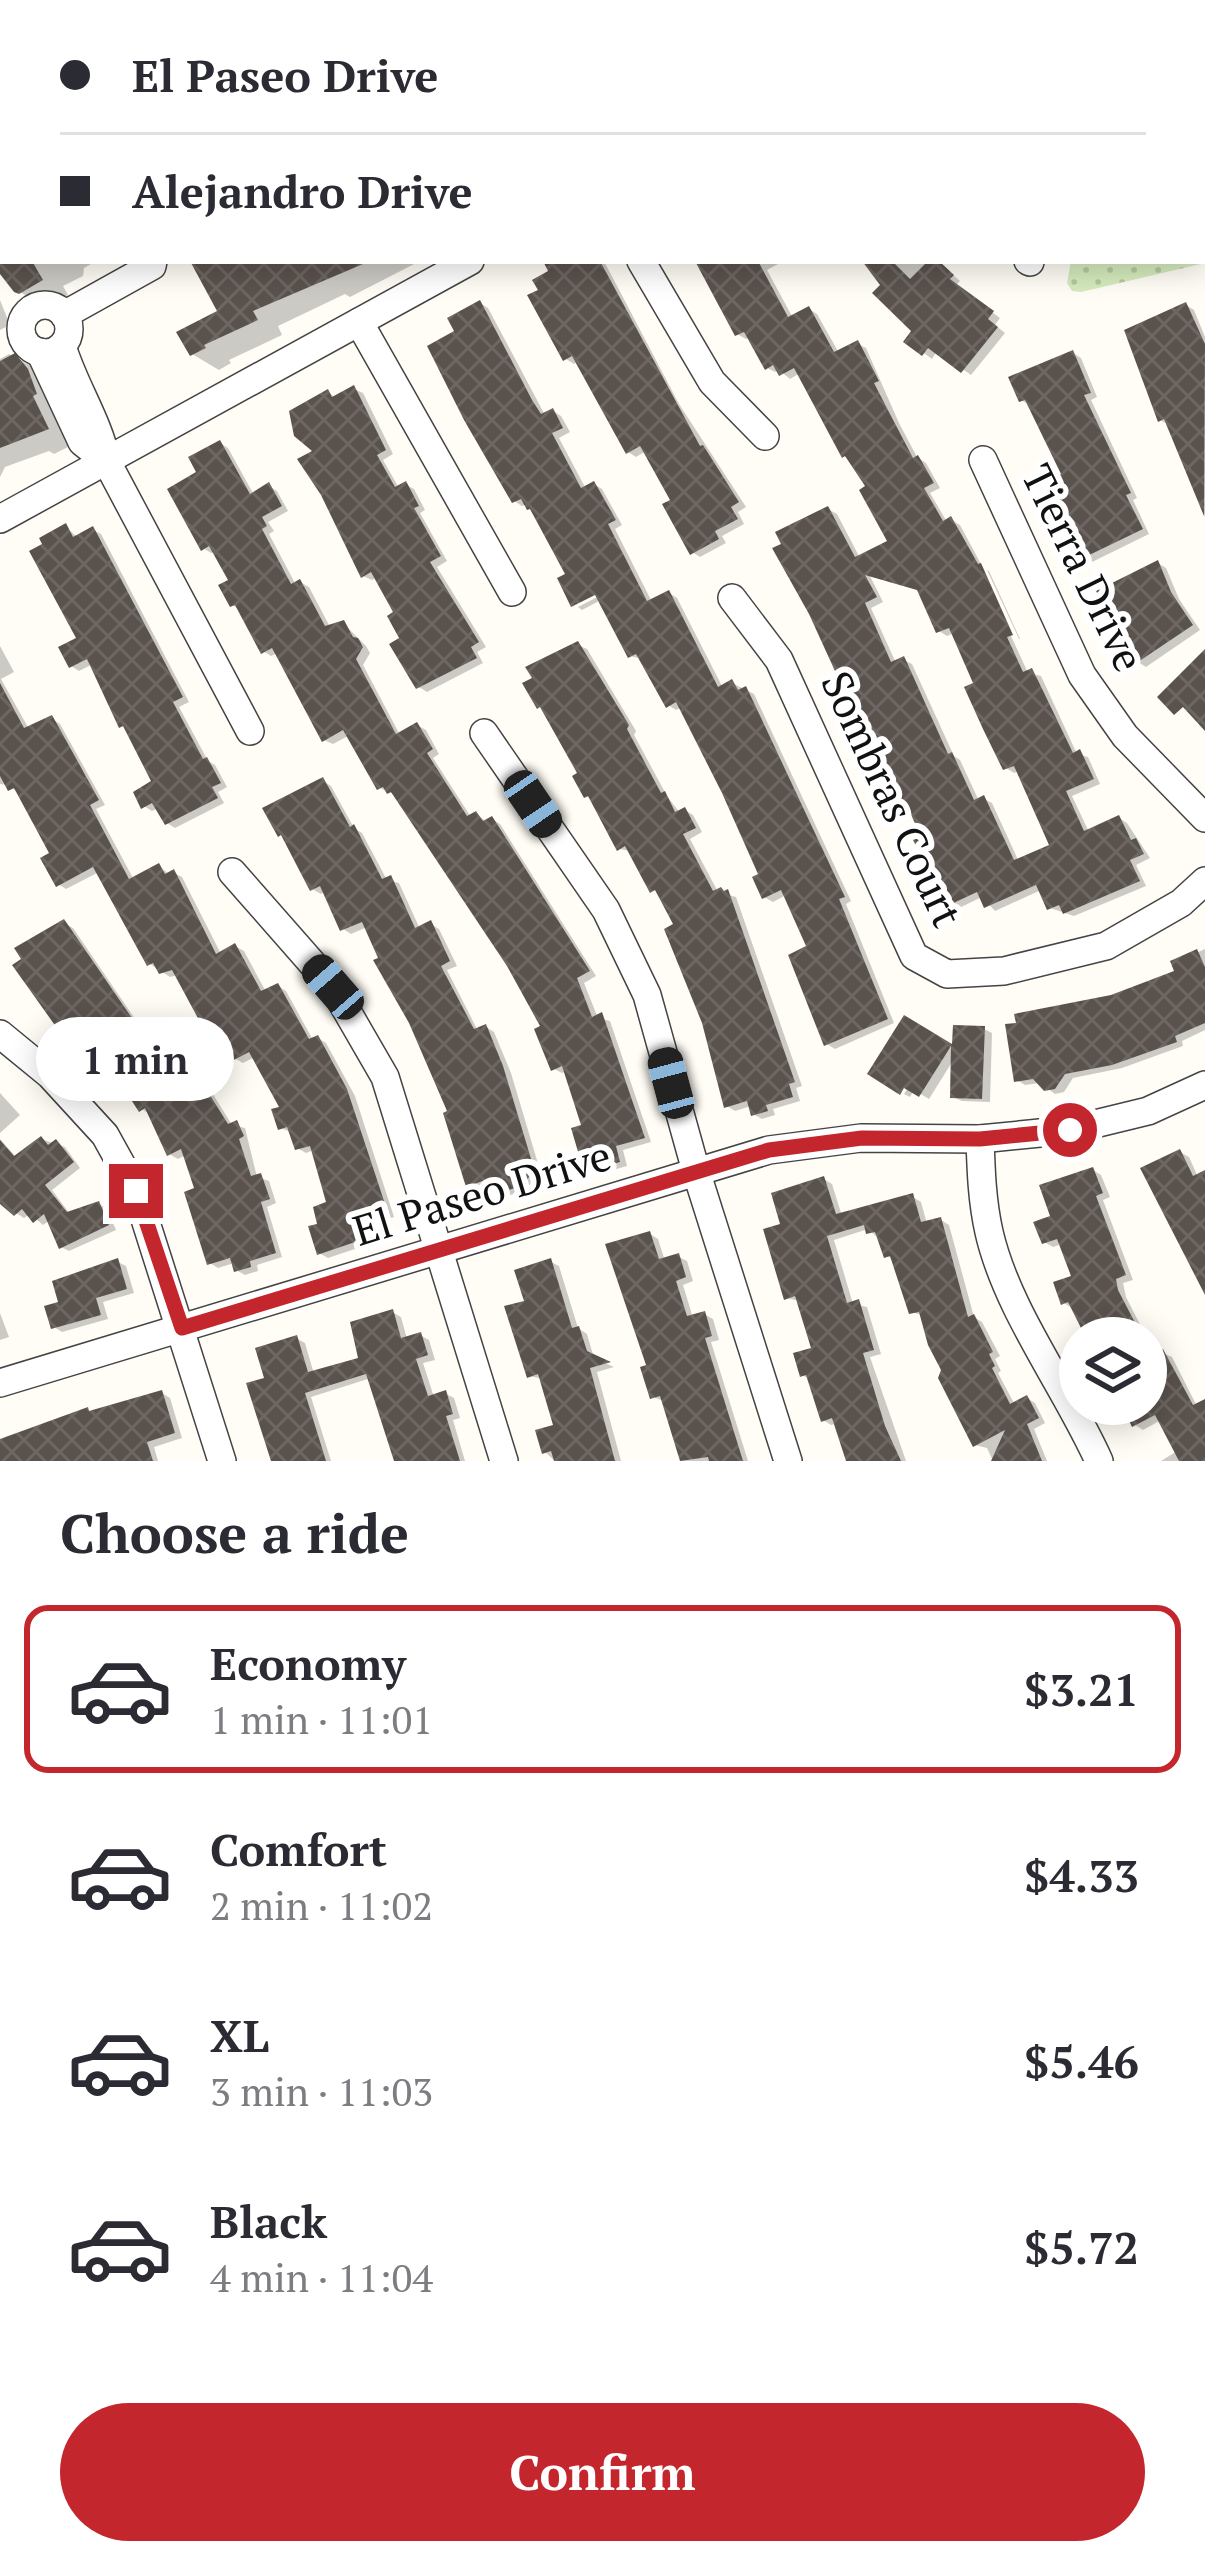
<!DOCTYPE html>
<meta charset="utf-8">
<style>
:root{--surface:#fff;--page:#f2f2f3;--text:#2b2b33;--muted:#7c7c81;--line:#e1e1e2;--accent:#c4262e}
body{margin:0;font-family:"PT Serif",serif;background:var(--page);color:var(--text);height:100vh;display:flex;flex-direction:column;font-size:45px;white-space:nowrap}
*{box-sizing:border-box;margin:0}
p{font-size:39px;color:var(--muted)}
.icon{flex:none;width:66px;height:66px;fill:none;stroke:currentColor;stroke-width:2;stroke-linecap:round;stroke-linejoin:round}
.map{position:relative;height:1461px;overflow:hidden}
.sheet{display:flex;flex-direction:column;background:var(--surface);flex:1}
.sheet>*{flex:none}
.top-card{position:absolute;left:0px;top:0px;width:1206px;height:264px;box-shadow:0 6px 30px #0003;display:grid;align-content:center;height:264px;padding:0 60px;background:var(--surface)}
.controls{position:absolute;left:1059px;top:1317px;display:grid;gap:24px}
.controls a{display:grid;place-items:center;width:108px;height:108px;border-radius:50%;background:var(--surface);box-shadow:0 6px 30px #0003;font-size:60px}
.end{position:absolute;width:54px;height:54px;margin:-27px;border:15px solid #c4262e;background:#fff;box-shadow:0 0 0 6px #fff}
.from{border-radius:50%}
.bubble{position:absolute;height:84px;border-radius:42px;background:var(--surface);box-shadow:0 6px 30px #0003;font-size:39px;font-weight:700;line-height:84px;text-align:center}
.car{position:absolute;width:36px;height:72px;margin:-36px -18px;border-radius:15px;box-shadow:0 0 9px 3px #0007;background:linear-gradient(#222 24%,#8ab4d8 0 40%,#222 0 76%,#8ab4d8 0 86%,#222 0)}
.top-card b{display:flex;align-items:center;gap:42px;height:114px;font-size:45px}
.top-card b+b{border-top:3px solid var(--line)}
.top-card i{width:30px;height:30px;background:var(--text)}
ul{padding:0;list-style:none}
li{display:flex;align-items:center;gap:36px;height:168px;margin:0 24px 18px;padding:0 36px;border:6px solid transparent;border-radius:24px}
li div{flex:1}
li b{display:block;font-size:45px}
li em{font-style:normal;font-weight:700}
li.selected{border-color:var(--accent)}
li>.icon{width:108px;height:108px;stroke-width:1.5}
h2{padding:0 60px;font-size:54px;line-height:144px}
.action{display:flex;gap:24px;margin-top:auto;padding:24px 60px}
.action a{flex:1;height:138px;border-radius:72px;background:var(--accent);color:#fff;font-size:48px;font-weight:700;line-height:138px;text-align:center}
.map>svg:first-child{display:block}
</style>
<div class="map">
<svg width="1205" height="1461" viewBox="0 0 1205 1461">
<defs>
<pattern id="grass-dots" width="8" height="8" patternUnits="userSpaceOnUse" patternTransform="scale(3)"><rect width="8" height="8" fill="#d5ebbd"/><path d="M2 2h.1M6 6h.1" fill="none" stroke="#b6c8a1" stroke-width="1.8" stroke-linecap="round"/></pattern>
<pattern id="building-cross-hatch" width="8" height="8" patternUnits="userSpaceOnUse" patternTransform="scale(3)"><rect width="8" height="8" fill="#5a524d"/><path d="M0 0l8 8M0 8l8-8" fill="none" stroke="#6d6662"/></pattern>
</defs>
<rect width="100%" height="100%" fill="#fffdf5"/>
<polygon fill="url(#grass-dots)" points="1203,157 1205,263 1081,292 1072,291 1067,283 1071,261 1203,261"/>
<g fill="#0003" fill-rule="evenodd">
<polygon points="44,0 84,0 81,3"/>
<polygon points="239,0 274,0 277,3 242,3"/>
<polygon points="403,0 472,0 475,3 406,3"/>
<polygon points="695,0 896,0 896,3 685,3"/>
<rect x="968" y="0" width="75" height="3"/>
<polygon points="1081,0 1159,0 1081,3"/>
<polygon points="3,106 3,261 96,261 84,268 83,276 63,286 68,295 47,307 16,290 0,263"/>
<polygon points="195,261 420,261 350,297 345,294 278,326 282,335 229,360 231,363 219,370 192,354 221,312"/>
<polygon points="558,261 605,263 679,404 746,507 738,512 744,524 722,536 726,543 700,557 692,552 674,502 646,451 636,457 628,452 579,361 574,364 566,359 542,291"/>
<path d="M698,261H776L778,264L767,270L793,318L809,309L817,314L839,353L858,344L866,348L899,423L917,457L926,463L940,488L930,493L947,522L951,520L960,525L981,564H978L1028,673L1041,676L1077,754L1088,757L1100,784L1072,796L1089,832L1119,818L1127,823L1150,858L1136,865L1146,886L1074,916L1050,908L1041,890L995,911L982,897L957,909L949,904L911,806L898,803L828,509L837,514L860,558L891,542L869,487L851,460L844,456L800,373L790,379L779,370L775,372L767,368L750,337L746,339L737,334ZM870,576L921,591L939,631L947,636L954,633L977,685L1006,768L1014,773L1019,771L1053,846L1019,862L992,803L984,799L979,801L960,760L954,756L912,664L904,660L896,663L871,608L883,602Z"/>
<polygon points="867,261 937,261 960,281 956,285 1000,318 995,325 1005,333 971,375 937,351 932,359 907,341 915,331"/>
<polygon points="0,300 10,325 0,330"/>
<polygon points="480,303 488,308 545,415 553,411 561,416 570,432 559,438 586,489 594,484 602,489 622,525 615,529 652,602 669,593 677,598 723,688 732,683 754,694 851,901 846,904 894,1023 835,1049 827,1044 810,948 786,895 773,902 764,897 762,876 682,707 676,710 668,705 642,659 630,656 601,600 582,610 578,607 609,591 569,575 527,504 522,506 514,501 458,332"/>
<polygon points="1186,305 1194,310 1205,337 1205,517 1169,425 1160,420"/>
<polygon points="1073,353 1081,358 1097,397 1091,400 1137,498 1133,500 1149,534 1092,562 1084,557 1065,476 1031,406 1021,400"/>
<polygon points="9,354 42,372 74,444 54,454 49,451 5,467 0,477 0,359"/>
<polygon points="354,389 363,393 393,454 383,460 399,488 406,485 414,489 425,510 420,513 447,561 437,567 486,647 477,652 483,663 427,692 419,687 398,613 377,577 372,580 363,576 318,451 328,393 337,398"/>
<polygon points="220,443 228,448 254,495 269,486 277,491 288,511 268,522 274,531 269,534 296,585 300,582 309,587 330,627 343,623 366,646 370,653 363,665 400,735 417,725 426,730 439,754 433,758 471,817 476,814 487,822 492,819 500,824 596,976 584,983 598,1018 610,1021 651,1142 623,1150 627,1166 595,1175 587,1170 585,1127 567,1071 562,1073 554,1069 545,1028 509,964 398,796 380,788 350,735 333,744 324,740 278,653 271,656 263,651 241,610 232,605 232,581 215,551 211,553 203,548 200,473"/>
<polygon points="66,527 78,538 93,530 101,534 189,702 179,707 208,761 215,765 227,787 218,792 224,803 175,828 167,823 158,808 152,811 144,806 155,782 127,729 122,726 93,664 79,671 71,666 80,639"/>
<polygon points="1158,563 1166,568 1179,599 1200,630 1146,667 1138,662"/>
<polygon points="987,570 989,571 1020,639 1019,639"/>
<polygon points="578,645 587,649 636,731 634,735 667,796 680,813 685,810 693,815 702,832 690,839 718,892 736,897 802,1086 796,1088 800,1101 773,1109 775,1115 762,1119 753,1114 751,1106 735,1111 727,1106 677,926 631,851 619,849 593,800 586,796 581,775 546,710 539,707"/>
<polygon points="0,646 14,672 1,679 29,729 52,719 60,724 105,805 96,809 134,880 159,866 170,875 174,873 182,877 221,954 235,946 244,951 266,992 278,986 286,991 313,1040 318,1038 326,1043 355,1096 394,1217 362,1228 367,1245 328,1258 319,1253 321,1226 330,1204 314,1150 306,1153 297,1148 291,1132 280,1128 283,1109 255,1057 243,1063 234,1058 178,975 170,977 150,964 99,872 66,889 58,884 53,854 19,793 8,785 0,784"/>
<polygon points="323,781 331,786 354,828 362,833 387,880 399,883 420,929 431,924 439,929 457,966 447,970 478,1031 486,1027 494,1032 511,1073 542,1177 527,1190 504,1197 495,1193 493,1184 476,1190 468,1185 451,1113 367,927 351,934 343,929 326,891 321,894 312,889"/>
<polygon points="64,923 73,928 165,1063 181,1052 190,1057 232,1125 245,1128 257,1177 269,1181 276,1203 267,1207 282,1257 257,1265 258,1271 245,1275 236,1270 234,1263 218,1268 210,1263 198,1190 186,1155 178,1159 169,1154 151,1115 142,1109 112,1064 107,1067 99,1062 77,1029 69,1034 61,1029"/>
<polygon points="1205,949 1205,1030 1182,1041 1183,1046 1122,1068 1073,1078 1064,1092 1055,1094 1040,1083 1025,1085 1017,1080 1112,997 1178,972 1174,963"/>
<polygon points="905,1019 955,1049 984,1029 992,1033 990,1102 962,1101 953,1097 954,1059 929,1099 914,1090 910,1097 904,1094 915,1076"/>
<polygon points="0,1093 20,1115 0,1133"/>
<polygon points="0,1139 17,1158 41,1139 65,1147 80,1168 52,1190 70,1214 99,1204 107,1209 116,1230 69,1251 61,1247 50,1220 43,1225 30,1214 24,1218 16,1213 0,1194"/>
<polygon points="1180,1152 1189,1157 1198,1177 1205,1173 1205,1292"/>
<polygon points="1093,1170 1101,1175 1110,1197 1103,1200 1133,1280 1123,1283 1126,1297 1156,1356 1163,1353 1172,1357 1204,1420 1205,1461 1161,1461 1177,1451 1161,1420 1143,1430 1135,1425 1124,1404 1146,1404 1146,1338 1090,1338 1072,1308 1064,1303 1075,1278 1062,1244 1053,1247 1044,1242 1054,1217"/>
<polygon points="824,1179 832,1184 842,1216 913,1197 921,1202 927,1224 941,1220 949,1225 974,1317 982,1322 1000,1356 995,1359 1001,1371 998,1373 1015,1405 1027,1398 1035,1403 1045,1423 1034,1429 1047,1461 993,1461 987,1448 975,1445 924,1316 912,1312 895,1260 887,1256 877,1237 868,1229 834,1240 853,1304 867,1307 881,1354 870,1357 906,1461 851,1461 838,1423 831,1425 823,1420 811,1380 802,1375 815,1349 800,1301 786,1298 784,1226"/>
<polygon points="650,1234 658,1239 665,1261 679,1257 687,1261 693,1281 683,1285 693,1318 704,1314 713,1319 719,1340 711,1342 748,1461 681,1461 664,1401 652,1397"/>
<polygon points="118,1262 126,1266 134,1293 103,1302 108,1319 62,1332 54,1327 62,1304"/>
<polygon points="551,1262 559,1266 578,1328 587,1334 594,1358 614,1367 597,1372 621,1461 555,1461 545,1452 557,1427 543,1379 529,1376 528,1303"/>
<polygon points="392,1312 401,1317 407,1339 420,1335 429,1340 435,1360 423,1363 434,1397 446,1394 454,1398 460,1418 453,1420 465,1461 398,1461 371,1378 311,1397 331,1461 276,1461 267,1380 296,1338 305,1343 314,1374 362,1360"/>
<polygon points="0,1313 9,1337 0,1340"/>
<polygon points="162,1393 170,1398 182,1438 154,1447 158,1461 0,1461 0,1448"/>
</g>
<g fill="url(#building-cross-hatch)" fill-rule="evenodd">
<polygon points="0,261 32,261 43,280 19,294 14,292 0,274"/>
<polygon points="190,261 370,261 253,311 258,320 204,345 206,348 190,356 176,332 217,311"/>
<polygon points="543,261 600,261 700,446 703,445 739,502 731,507 738,519 715,531 719,539 690,555 662,504 670,500 640,446 626,454 572,356 563,361 527,295 538,290 532,280 548,271"/>
<path d="M695,261H758L788,317L809,306L834,352L858,340L879,381L874,383L891,416L913,458L918,455L934,483L924,488L943,521L951,516L978,564L981,563L1013,635L1007,637L1023,672L1032,668L1073,753L1080,749L1094,779L1066,791L1084,831L1119,815L1131,840L1136,838L1144,854L1130,860L1140,881L1063,914L1059,905L1047,910L1036,885L984,908L977,892L947,906L913,840L921,837L905,801L896,805L809,614L772,548L781,544L775,532L828,506L855,557L887,541L859,490L865,486L845,456L842,458L794,368L779,376L773,365L765,370L744,332L735,336ZM865,575L917,590L936,633L949,628L973,683L964,687L983,729L1003,770L1014,766L1049,845L1014,860L984,795L974,800L952,752L948,754L904,656L891,662L865,603L877,597Z"/>
<polygon points="862,261 892,261 910,279 928,261 939,261 954,275 950,279 994,311 988,319 998,327 961,373 928,348 922,356 903,342 911,331 872,293 880,285"/>
<polygon points="480,300 532,400 541,414 553,408 563,428 552,433 581,488 594,481 616,520 608,524 647,601 669,590 718,687 732,679 738,690 746,686 845,897 839,899 888,1019 824,1046 788,955 806,946 781,890 762,899 752,877 758,874 722,793 676,702 666,708 636,654 628,658 595,595 571,607 557,578 565,574 530,509 527,510 521,499 512,503 464,420 427,346 454,331 447,318"/>
<polygon points="1186,302 1205,344 1204,516 1164,419 1158,422 1124,330"/>
<polygon points="1073,350 1091,393 1084,395 1131,493 1126,495 1143,529 1081,559 1048,481 1061,474 1025,400 1019,402 1008,377"/>
<polygon points="15,353 28,369 37,394 33,396 49,429 0,448 0,361"/>
<polygon points="354,385 386,450 377,455 395,487 406,481 419,506 414,508 441,556 430,562 479,642 471,647 477,658 416,689 389,644 399,638 387,616 393,612 371,572 361,578 321,495 297,459 312,451 294,436 289,411 328,389 332,397"/>
<polygon points="220,440 250,494 269,482 282,506 262,517 267,526 262,529 291,584 300,579 325,626 344,620 353,637 358,638 363,647 356,659 396,734 417,722 433,749 427,753 467,816 476,811 483,821 492,816 590,971 577,978 592,1017 602,1012 645,1138 616,1146 620,1162 584,1172 571,1128 581,1125 562,1066 551,1071 534,1029 540,1026 507,966 391,792 387,794 383,787 377,790 343,730 322,742 272,648 261,654 235,605 230,607 218,585 228,580 209,546 201,551 167,489 196,472 188,457"/>
<polygon points="66,523 73,537 93,526 183,697 173,702 203,759 207,757 221,783 212,787 218,798 165,825 152,803 141,809 133,792 151,781 123,726 119,728 87,659 69,668 58,647 76,638 29,551 42,544 39,538"/>
<polygon points="1158,560 1171,592 1193,625 1135,664 1096,591"/>
<polygon points="578,641 629,725 627,729 661,793 665,791 675,812 685,807 696,828 683,834 713,891 721,887 724,891 728,889 795,1082 789,1084 793,1097 766,1105 768,1111 751,1116 747,1101 724,1108 702,1023 664,929 673,924 655,890 650,893 625,846 617,851 588,796 584,798 572,776 577,773 540,707 537,709 522,683 532,678 525,667"/>
<polygon points="1205,649 1205,731 1183,707 1174,715 1157,697"/>
<polygon points="0,683 24,728 52,715 99,800 90,805 129,879 159,863 165,874 174,869 216,954 235,943 261,991 278,983 309,1039 318,1035 347,1089 388,1213 356,1224 361,1240 317,1255 308,1226 317,1224 313,1207 326,1202 310,1146 295,1150 287,1127 278,1130 271,1109 279,1107 249,1052 232,1061 207,1035 172,970 159,974 153,963 147,966 93,867 56,887 40,858 49,853 14,788 8,791 0,776"/>
<polygon points="323,777 350,827 354,824 382,879 391,875 415,928 431,920 450,961 441,966 474,1029 486,1024 503,1066 535,1172 518,1187 493,1195 488,1179 466,1187 443,1113 447,1111 409,1023 373,960 378,958 362,922 340,931 320,886 310,891 281,835 278,837 262,808"/>
<polygon points="64,919 162,1062 181,1049 228,1124 237,1120 244,1136 239,1139 251,1176 261,1173 270,1199 261,1202 276,1253 250,1261 251,1267 234,1272 230,1258 207,1265 184,1192 194,1188 181,1149 167,1156 145,1108 139,1112 105,1059 97,1064 71,1024 59,1031 12,965 21,959 14,948"/>
<polygon points="1197,949 1205,967 1205,1023 1175,1036 1177,1042 1112,1065 1065,1074 1055,1089 1044,1091 1033,1079 1014,1082 1005,1024 1016,1023 1014,1014 1111,995 1174,971 1170,961"/>
<polygon points="904,1015 952,1044 953,1025 985,1026 982,1099 950,1098 951,1046 919,1097 904,1088 900,1095 867,1074"/>
<polygon points="41,1136 48,1145 56,1139 74,1162 45,1185 67,1212 99,1201 109,1225 59,1249 44,1214 33,1223 22,1209 14,1216 0,1204 0,1140 14,1156"/>
<polygon points="1180,1149 1193,1176 1205,1170 1205,1295 1140,1168"/>
<polygon points="1093,1167 1103,1193 1096,1196 1126,1275 1116,1279 1118,1290 1143,1338 1086,1338 1068,1302 1061,1305 1053,1282 1071,1276 1057,1239 1042,1244 1033,1222 1050,1216 1039,1185"/>
<polygon points="824,1176 836,1214 913,1193 921,1222 941,1217 968,1317 974,1314 993,1352 989,1354 995,1366 992,1368 1010,1404 1027,1395 1039,1418 1027,1424 1042,1461 991,1461 1005,1430 973,1447 938,1378 941,1370 928,1345 919,1312 909,1314 890,1256 884,1258 875,1232 866,1234 864,1225 827,1236 847,1303 859,1299 874,1350 863,1353 885,1426 901,1461 846,1461 832,1418 821,1422 806,1375 800,1377 793,1353 811,1348 795,1296 784,1300 763,1229 780,1224 771,1193"/>
<polygon points="650,1231 659,1259 679,1253 686,1277 676,1281 687,1316 705,1311 712,1336 705,1338 743,1461 709,1461 708,1457 680,1461 660,1396 650,1399 640,1367 646,1365 605,1244"/>
<polygon points="118,1258 127,1289 96,1298 101,1315 51,1329 44,1306 58,1302 52,1281"/>
<polygon points="551,1258 572,1328 579,1326 587,1351 611,1362 590,1368 615,1461 554,1461 551,1451 542,1454 535,1430 553,1425 538,1374 527,1378 504,1306 524,1301 514,1270"/>
<polygon points="393,1309 401,1338 421,1332 428,1355 416,1359 428,1396 446,1390 453,1414 446,1416 460,1461 394,1461 366,1374 305,1393 326,1461 271,1461 246,1383 264,1378 255,1348 297,1335 308,1372 358,1358 350,1322"/>
<polygon points="1163,1349 1193,1405 1205,1399 1205,1461 1179,1461 1155,1415 1132,1427 1121,1404 1146,1404 1146,1358"/>
<polygon points="162,1390 175,1433 147,1442 153,1461 0,1461 0,1439 88,1407 89,1411"/>
</g>
<g fill="none" stroke-linecap="round" stroke-linejoin="round">
<defs>
<g id="street">
<polyline points="281,0 285,3"/>
<polyline points="479,0 482,3"/>
<polyline points="924,0 924,3"/>
<polyline points="90,3 93,0"/>
<polyline points="208,3 212,0"/>
<polyline points="559,3 566,0"/>
<polyline points="1189,3 1190,0"/>
<polyline points="0,62 3,60"/>
<polyline points="1203,126 1205,127"/>
<polyline points="0,145 3,143"/>
<polyline points="641,261 712,382 765,436"/>
<polyline points="1028,261 1030,262"/>
<circle cx="45" cy="329" r="24"/>
<polyline points="64,315 152,266 153,261"/>
<polyline points="359,322 512,592"/>
<path d="M62,346C74,386 98,420 107,462L250,731"/>
<polyline points="40,352 82,442 107,462"/>
<polyline points="983,460 1082,675 1125,736 1205,818"/>
<polyline points="0,519 470,261"/>
<polyline points="732,598 779,660 914,956 947,974 1004,971 1106,946 1181,903 1205,881"/>
<polyline points="484,733 606,910 647,995 696,1171 788,1461"/>
<polyline points="232,872 333,987 385,1077 504,1461"/>
<polyline points="0,1034 50,1075 105,1135 136,1191 222,1461"/>
<path d="M980,1139C981,1170 982,1201 989,1232C1007,1311 1066,1387 1099,1461"/>
<polyline points="0,1383 769,1150 861,1138 980,1139 1070,1130 1148,1111 1205,1085"/>
</g>
</defs>
<use href="#street" stroke="#444" stroke-width="30"/>
<use href="#street" stroke="#fff" stroke-width="27"/>
</g>
<g fill="none" stroke-linecap="round" stroke-linejoin="round">
<polyline stroke="#c4262e" stroke-width="15" points="136,1191 182,1328 769,1150 862,1138 980,1139 1070,1130"/>
</g>
<g text-anchor="middle" stroke-width="12" stroke-linejoin="round" paint-order="stroke">
<g font-size="42" fill="#111" stroke="#fff">
<text transform="translate(1083 568) rotate(64)" y="15">Tierra Drive</text>
<text transform="translate(892 799) rotate(65)" y="15">Sombras Court</text>
<text transform="translate(482 1193) rotate(-17)" y="15">El Paseo Drive</text>
</g>
</g>
</svg>
<div class="controls">
<a><svg class="icon" aria-label="layers" viewBox="0 0 24 24"><path d="M12 4l9 5-9 5-9-5zM3 14l9 5 9-5"/></svg></a>
</div>
<i class="end from" style="left:1070px;top:1130px"></i>
<i class="end" style="left:136px;top:1191px"></i>
<div class="bubble" style="left:36px;top:1017px;width:198px">1 min</div>
<i class="car" style="left:533px;top:804px;rotate:146deg"></i>
<i class="car" style="left:333px;top:987px;rotate:319deg"></i>
<i class="car" style="left:671px;top:1083px;rotate:345deg"></i>
<div class="top-card">
<b><i class="from"></i>El Paseo Drive</b>
<b><i></i>Alejandro Drive</b>
</div>
</div>
<section class="sheet">
<h2>Choose a ride</h2>
<ul>
<li class="selected"><svg class="icon" aria-label="car" viewBox="0 0 24 24"><path d="M5 17H2v-5l4-1 3-4h7l3 4 3 1v5h-3M9 17h6M6 11h13"/><circle cx="7" cy="17" r="2"/><circle cx="17" cy="17" r="2"/></svg><div><b>Economy</b><p>1 min · 11:01</p></div><em>$3.21</em></li>
<li><svg class="icon" aria-label="car" viewBox="0 0 24 24"><path d="M5 17H2v-5l4-1 3-4h7l3 4 3 1v5h-3M9 17h6M6 11h13"/><circle cx="7" cy="17" r="2"/><circle cx="17" cy="17" r="2"/></svg><div><b>Comfort</b><p>2 min · 11:02</p></div><em>$4.33</em></li>
<li><svg class="icon" aria-label="car" viewBox="0 0 24 24"><path d="M5 17H2v-5l4-1 3-4h7l3 4 3 1v5h-3M9 17h6M6 11h13"/><circle cx="7" cy="17" r="2"/><circle cx="17" cy="17" r="2"/></svg><div><b>XL</b><p>3 min · 11:03</p></div><em>$5.46</em></li>
<li><svg class="icon" aria-label="car" viewBox="0 0 24 24"><path d="M5 17H2v-5l4-1 3-4h7l3 4 3 1v5h-3M9 17h6M6 11h13"/><circle cx="7" cy="17" r="2"/><circle cx="17" cy="17" r="2"/></svg><div><b>Black</b><p>4 min · 11:04</p></div><em>$5.72</em></li>
</ul>
<div class="action"><a>Confirm</a></div>
</section>
